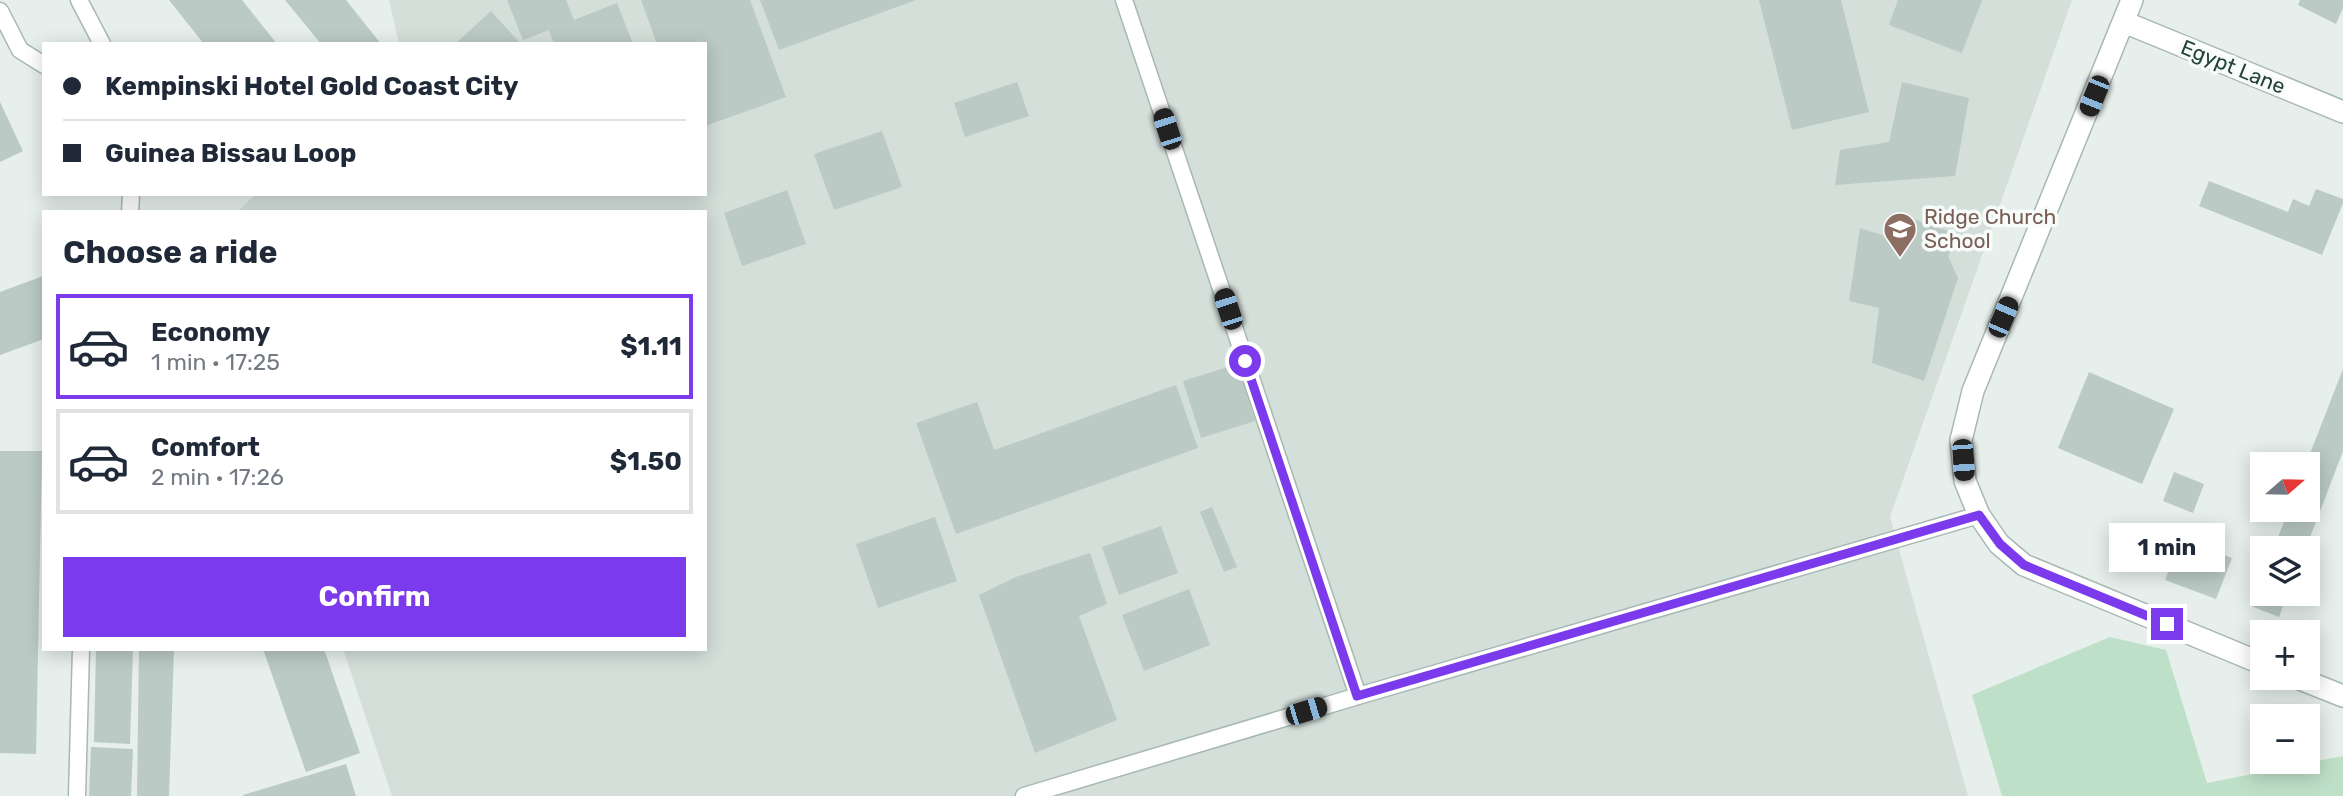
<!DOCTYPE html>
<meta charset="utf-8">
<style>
:root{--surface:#fff;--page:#f2f2f3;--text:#1f2937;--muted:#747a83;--line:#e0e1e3;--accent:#7c3aed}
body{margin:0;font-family:Rubik,sans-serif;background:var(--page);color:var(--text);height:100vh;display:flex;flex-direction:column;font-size:26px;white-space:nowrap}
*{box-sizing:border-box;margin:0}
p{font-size:23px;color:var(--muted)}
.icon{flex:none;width:38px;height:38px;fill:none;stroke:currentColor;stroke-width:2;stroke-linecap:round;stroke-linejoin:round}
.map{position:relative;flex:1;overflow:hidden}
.sheet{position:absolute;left:42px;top:210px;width:665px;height:441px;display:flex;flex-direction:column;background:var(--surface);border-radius:0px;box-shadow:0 4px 18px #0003}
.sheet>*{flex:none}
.hud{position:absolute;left:42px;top:42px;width:665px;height:154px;border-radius:0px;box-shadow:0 4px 18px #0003;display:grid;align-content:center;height:154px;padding:0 21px;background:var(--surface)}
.needle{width:46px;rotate:70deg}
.controls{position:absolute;left:2250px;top:452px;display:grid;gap:14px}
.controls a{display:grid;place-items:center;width:70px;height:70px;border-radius:0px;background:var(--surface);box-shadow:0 4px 18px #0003;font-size:35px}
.end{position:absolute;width:32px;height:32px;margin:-16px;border:9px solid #7c3aed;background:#fff;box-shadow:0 0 0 4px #fff}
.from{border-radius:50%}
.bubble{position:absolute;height:49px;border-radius:0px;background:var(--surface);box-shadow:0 4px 18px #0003;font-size:23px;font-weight:700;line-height:49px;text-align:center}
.car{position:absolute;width:21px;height:42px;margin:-21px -10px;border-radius:9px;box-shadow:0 0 5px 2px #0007;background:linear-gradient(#222 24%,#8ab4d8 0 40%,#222 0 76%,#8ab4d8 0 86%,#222 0)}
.hud b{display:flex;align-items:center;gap:24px;height:66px;font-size:26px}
.hud b+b{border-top:2px solid var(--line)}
.hud i{width:18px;height:18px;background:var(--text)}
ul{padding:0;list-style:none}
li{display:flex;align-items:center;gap:21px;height:105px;margin:0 14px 10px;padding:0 7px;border:4px solid var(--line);border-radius:0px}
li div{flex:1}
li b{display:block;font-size:26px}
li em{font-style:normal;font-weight:700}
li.on{border-color:var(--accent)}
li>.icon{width:63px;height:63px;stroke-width:1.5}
h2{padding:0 21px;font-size:32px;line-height:84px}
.button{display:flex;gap:14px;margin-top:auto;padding:14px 21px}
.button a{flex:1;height:80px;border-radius:0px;background:var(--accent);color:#fff;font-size:28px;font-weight:700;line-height:80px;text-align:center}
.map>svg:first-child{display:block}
</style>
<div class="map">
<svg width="2343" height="796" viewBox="0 0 2343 796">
<rect width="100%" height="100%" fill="#e6efeb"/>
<polygon fill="#d4dfda" points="389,0 2072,0 1890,517 1968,796 392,796 343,649 705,649 705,212 237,212 256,194 705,194 705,44 399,44"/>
<polygon fill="#bfe0c8" points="2110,637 2166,650 2207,783 2343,756 2343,796 2002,796 1972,695"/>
<g fill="#bbcac4">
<polygon points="169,0 242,0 277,44 204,44"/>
<polygon points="285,0 346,0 381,44 321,44"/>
<polygon points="507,0 566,0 574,20 617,3 633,44 554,44 549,30 523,40"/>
<polygon points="641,0 750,0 786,97 705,126 705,44 657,44"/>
<polygon points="760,0 916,0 779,50"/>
<polygon points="1759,0 1841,0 1869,112 1792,130"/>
<polygon points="1898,0 1982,0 1962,53 1889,25"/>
<polygon points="2300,0 2343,0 2343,8 2336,24 2298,5"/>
<polygon points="491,11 521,44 455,44"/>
<polygon points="1017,82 1029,116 965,137 954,103"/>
<polygon points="1902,82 1969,98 1955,176 1835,185 1840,150 1889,142"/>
<polygon points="0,102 23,151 0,162"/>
<polygon points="882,131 902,187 834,210 814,154"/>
<polygon points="2209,181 2288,212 2293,199 2309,206 2316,189 2343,199 2343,203 2322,255 2199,206"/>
<polygon points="787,190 806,244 742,266 724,213"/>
<polygon points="1898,214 1960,235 1948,256 1958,278 1924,381 1872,363 1879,308 1849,301 1860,228 1891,238"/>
<polygon points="43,276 44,339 0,355 0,292"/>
<polygon points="1237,364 1255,421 1201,438 1183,381"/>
<polygon points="2343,369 2343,451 2306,548 2274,548 2289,509 2308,509 2308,464 2306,464"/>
<polygon points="2089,372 2174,409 2142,484 2058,448"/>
<polygon points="1176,385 1198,448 956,534 916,423 977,402 994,450"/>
<polygon points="0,451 42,451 36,754 0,753"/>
<polygon points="2174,472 2204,484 2193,513 2163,501"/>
<polygon points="1212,507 1237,567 1224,572 1200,512"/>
<polygon points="935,517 957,581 878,608 856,544"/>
<polygon points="1161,526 1178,573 1119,595 1102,547"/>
<polygon points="2182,538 2232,558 2216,599 2165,580"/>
<polygon points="1090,553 1107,604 1079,616 1117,720 1035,753 979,595 1016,577"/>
<polygon points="2263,577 2263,593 2288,593 2279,617 2251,606"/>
<polygon points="1189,589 1210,645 1144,671 1122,615"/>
<polygon points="96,649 133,649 130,744 94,742"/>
<polygon points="139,649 174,649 169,796 137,796"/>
<polygon points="263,649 324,649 360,753 306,772"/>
<polygon points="91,747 133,749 131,796 89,796"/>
<polygon points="346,764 356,796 243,796 243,795"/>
</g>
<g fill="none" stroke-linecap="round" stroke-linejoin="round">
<defs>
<g id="service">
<polyline points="79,0 102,44"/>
<polyline points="1124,0 1358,696"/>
<polyline points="0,11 20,50 44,65"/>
<polyline points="130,212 131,194"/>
<polyline points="77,796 81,649"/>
<polyline points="1024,796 1358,696 1979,515"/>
</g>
<g id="minor">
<polyline points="2132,0 1973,391 1961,440 1965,481 1979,515 1999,544 2024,565 2263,664"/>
<polyline points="2124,22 2343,112"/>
<polyline points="2295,677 2343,696"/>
</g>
</defs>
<use href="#service" stroke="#a8b8b2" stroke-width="19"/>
<use href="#minor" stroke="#a8b8b2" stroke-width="24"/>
<use href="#service" stroke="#fff" stroke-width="16"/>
<use href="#minor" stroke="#fff" stroke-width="21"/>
</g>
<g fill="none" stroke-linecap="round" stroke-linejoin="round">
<polyline stroke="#7c3aed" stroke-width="9" points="1245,361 1357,696 1979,515 2000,544 2024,565 2167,624"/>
</g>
<defs>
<symbol id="school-pin" viewBox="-11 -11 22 30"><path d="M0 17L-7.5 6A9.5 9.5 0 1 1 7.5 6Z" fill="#8d6e63" stroke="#f7fbf9"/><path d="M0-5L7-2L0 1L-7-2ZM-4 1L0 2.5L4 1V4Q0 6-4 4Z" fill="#fff"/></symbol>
</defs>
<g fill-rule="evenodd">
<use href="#school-pin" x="1881" y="210" width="38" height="52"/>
</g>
<g text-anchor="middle" stroke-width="7" stroke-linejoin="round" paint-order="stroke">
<g font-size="21" fill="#24423a" stroke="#f7fbf9">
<text transform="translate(2233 67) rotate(22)" y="7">Egypt Lane</text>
</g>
<g font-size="21" fill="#785e54" stroke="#f7fbf9" text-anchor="start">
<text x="1924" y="224">Ridge Church<tspan x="1924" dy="24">School</tspan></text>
</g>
</g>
</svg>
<div class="controls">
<a><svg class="needle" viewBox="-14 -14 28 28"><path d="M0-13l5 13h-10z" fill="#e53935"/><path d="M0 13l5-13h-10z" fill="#747a83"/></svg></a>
<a><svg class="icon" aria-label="layers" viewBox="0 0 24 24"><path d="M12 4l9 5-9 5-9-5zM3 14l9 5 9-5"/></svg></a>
<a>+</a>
<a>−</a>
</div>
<i class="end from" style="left:1245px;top:361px"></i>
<i class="end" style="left:2167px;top:624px"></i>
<div class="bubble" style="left:2109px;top:523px;width:116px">1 min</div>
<i class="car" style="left:2094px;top:96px;rotate:202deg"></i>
<i class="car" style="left:1167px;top:129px;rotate:342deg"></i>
<i class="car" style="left:1228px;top:309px;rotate:342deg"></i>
<i class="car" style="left:2003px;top:317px;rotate:23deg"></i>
<i class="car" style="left:1963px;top:460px;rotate:176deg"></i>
<i class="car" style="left:1306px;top:711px;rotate:73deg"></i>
<div class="hud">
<b><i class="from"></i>Kempinski Hotel Gold Coast City</b>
<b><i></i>Guinea Bissau Loop</b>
</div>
<section class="sheet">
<h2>Choose a ride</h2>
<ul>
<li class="on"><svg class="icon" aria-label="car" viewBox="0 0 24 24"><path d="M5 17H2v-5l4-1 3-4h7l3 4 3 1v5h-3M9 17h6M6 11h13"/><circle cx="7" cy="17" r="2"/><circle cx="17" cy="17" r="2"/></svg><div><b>Economy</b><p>1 min · 17:25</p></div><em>$1.11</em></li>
<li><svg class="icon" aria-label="car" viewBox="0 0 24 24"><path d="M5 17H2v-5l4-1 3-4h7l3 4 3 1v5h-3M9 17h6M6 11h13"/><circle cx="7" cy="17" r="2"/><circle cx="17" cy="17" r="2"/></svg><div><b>Comfort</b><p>2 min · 17:26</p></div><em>$1.50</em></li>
</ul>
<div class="button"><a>Confirm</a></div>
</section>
</div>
